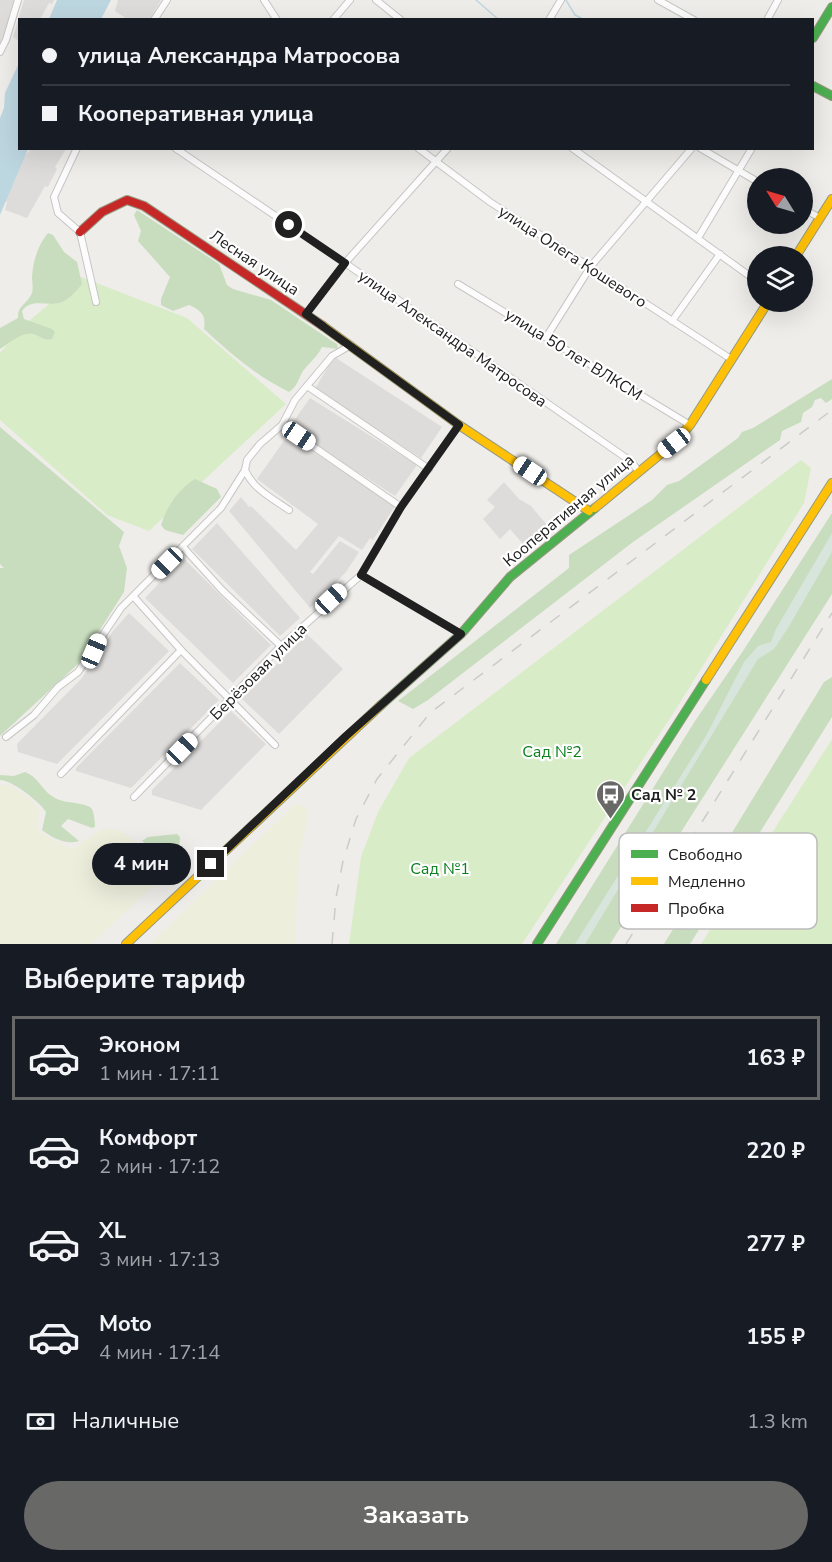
<!DOCTYPE html>
<html lang="ru">
<meta charset="utf-8">
<style>
:root{--surface:#171b24;--page:#242831;--text:#f1f3f6;--muted:#9ea1a6;--line:#363941;--accent:#686866}
body{margin:0;font-family:"Nunito Sans",sans-serif;background:var(--page);color:var(--text);height:100vh;display:flex;flex-direction:column;font-size:22px;white-space:nowrap}
*{box-sizing:border-box;margin:0}
p{font-size:20px;color:var(--muted)}
.icon{flex:none;width:33px;height:33px;fill:none;stroke:currentColor;stroke-width:2;stroke-linecap:round;stroke-linejoin:round}
.map{position:relative;height:944px;overflow:hidden}
.sheet{display:flex;flex-direction:column;background:var(--surface);flex:1}
.sheet>*{flex:none}
.banner{position:absolute;left:18px;top:18px;width:796px;height:132px;border-radius:0px;box-shadow:0 6px 24px #0002;display:grid;align-content:center;height:132px;padding:0 24px;background:var(--surface)}
.needle{width:39px;rotate:307deg}
.buttons{position:absolute;left:747px;top:168px;display:grid;gap:12px}
.buttons a{display:grid;place-items:center;width:66px;height:66px;border-radius:50%;background:var(--surface);box-shadow:0 6px 24px #0002;font-size:30px}
.end{position:absolute;width:27px;height:27px;margin:-14px;border:8px solid #202020;background:#fff;box-shadow:0 0 0 3px #fff}
.from{border-radius:50%}
.bubble{position:absolute;height:42px;border-radius:21px;background:var(--surface);box-shadow:0 6px 24px #0002;font-size:20px;font-weight:700;line-height:42px;text-align:center}
.car{position:absolute;width:18px;height:36px;margin:-18px -9px;border-radius:8px;box-shadow:0 0 4px 2px #0007;background:linear-gradient(#fff 24%,#345 0 40%,#fff 0 76%,#345 0 86%,#fff 0)}
.banner b{display:flex;align-items:center;gap:21px;height:57px;font-size:22px}
.banner b+b{border-top:2px solid var(--line)}
.banner i{width:15px;height:15px;background:var(--text)}
ul{padding:0;list-style:none}
li{display:flex;align-items:center;gap:18px;height:84px;margin:0 12px 9px;padding:0 12px;border:3px solid transparent;border-radius:0px}
li div{flex:1}
li b{display:block;font-size:22px}
li em{font-style:normal;font-weight:700}
li.on{border-color:var(--accent)}
li>.icon{width:54px;height:54px;stroke-width:1.5}
h2{padding:0 24px;font-size:27px;line-height:72px}
.pay{display:flex;align-items:center;gap:15px;height:66px;padding:0 24px;font-size:22px}
.pay p{margin-inline-start:auto}
.button{display:flex;gap:12px;margin-top:auto;padding:12px 24px}
.button a{flex:1;height:69px;border-radius:36px;background:var(--accent);color:#fff;font-size:24px;font-weight:700;line-height:69px;text-align:center}
.map>svg:first-child{display:block}
</style>
<div class="map">
<svg width="832" height="944" viewBox="0 0 832 944">
<rect width="100%" height="100%" fill="#efede9"/>
<g fill="#dedcda">
<polygon points="0,0 14,0 10,13 12,14 0,45"/>
<polygon points="24,0 54,0 52,4 49,3 40,19 20,20 19,41 13,37"/>
<polygon points="118,0 161,0 149,20 127,19 115,11"/>
<polygon points="31,149 66,149 55,167 57,169 48,187 45,186 27,218 5,210 7,202 1,198 14,169"/>
<polygon points="336,358 442,427 421,458 315,389 329,365"/>
<polygon points="310,398 417,465 395,496 289,428"/>
<polygon points="288,435 395,506 373,540 370,538 362,550 339,536 310,572 313,574 340,541 359,552 346,572 310,608 229,511 241,497 249,507 251,506 296,550 318,524 257,479"/>
<polygon points="504,482 519,499 531,506 553,532 529,551 510,529 500,539 483,519 495,507 487,500"/>
<polygon points="217,523 300,618 280,636 192,549"/>
<polygon points="183,558 271,645 233,683 145,598"/>
<polygon points="129,613 169,651 57,764 18,752 17,744 82,678 113,631"/>
<polygon points="307,634 343,669 279,734 242,699"/>
<polygon points="180,663 219,700 131,788 76,771 76,768"/>
<polygon points="231,711 266,744 201,810 152,795 152,790"/>
</g>
<g fill="#edeedc">
<polygon points="0,785 10,785 30,799 39,810 37,826 40,833 69,848 73,849 93,835 104,829 119,830 168,865 167,873 91,944 0,944"/>
<polygon points="294,805 304,805 309,812 299,856 295,944 150,944"/>
</g>
<g fill="#d9ecc8">
<polygon points="81,277 187,318 286,404 149,531 107,515 0,420 0,353 23,326"/>
<polygon points="801,460 811,468 804,503 676,709 522,944 349,944 361,857 378,812 409,758"/>
<polygon points="832,739 832,944 701,944"/>
</g>
<g fill="#c8ddbe">
<path d="M137,210L219,264L227,285L233,289L271,300L332,341L337,344L338,349L322,347C318,356 310,362 303,371C298,379 298,386 289,392C256,376 231,354 204,329C206,315 202,311 189,305L173,311L161,305V299L170,277L138,241L141,231L134,215Z"/>
<path d="M48,233L53,235L64,252L77,262L82,284C76,291 68,301 59,303C46,306 31,298 22,311L24,319L52,329L55,332L52,339C43,341 41,336 33,334C23,331 8,344 0,349V328L18,318C17,306 26,305 31,295C34,290 32,282 32,277C33,261 38,245 48,233Z"/>
<polygon points="832,379 832,399 826,403 821,398 815,400 812,407 803,413 801,422 782,431 780,440 633,542 428,700 413,709 398,701 569,568 569,555 652,500 667,485 679,481 738,438 742,432 753,428"/>
<polygon points="0,427 124,532 119,546 127,568 124,592 78,664 0,736 0,568 4,568 0,564"/>
<path d="M195,479L217,489L221,497L183,535L165,530L161,525C167,506 178,490 195,479Z"/>
<polygon points="832,513 832,594 610,944 556,944 695,721 743,651"/>
<polygon points="832,677 832,717 690,944 664,944 824,682"/>
<path d="M25,772C40,778 42,792 57,799C65,803 89,803 92,809C94,813 95,823 95,827L92,828L68,819L61,826L79,841C66,845 52,838 42,830L46,812C40,802 12,780 0,780V775L14,776Z"/>
<polygon points="177,834 180,837 178,860 159,854 142,841 148,837"/>
</g>
<polygon fill="#d7e5dd" points="832,533 832,552 788,628 774,649 758,659 585,944 575,944 706,736 744,662 758,646 771,642 776,629"/>
<g fill="#bdd7e1">
<polygon points="57,0 111,0 101,19 49,19"/>
<polygon points="19,63 20,148 28,149 0,215 0,118 4,108 5,93"/>
</g>
<g fill="none" stroke-linecap="round" stroke-linejoin="round">
<g stroke="#bdd7e1" stroke-width="1.5">
<polyline points="476,0 499,20"/>
<polyline points="566,0 575,15 585,20"/>
</g>
<defs>
<g id="street">
<polyline points="264,0 277,20"/>
<polyline points="376,0 401,20"/>
<polyline points="658,0 694,20"/>
<polyline points="154,20 167,0"/>
<polyline points="333,20 350,0"/>
<polyline points="549,20 561,0"/>
<polyline points="767,20 778,0"/>
<polyline points="0,52 6,40 18,0"/>
<polyline points="77,148 54,197 58,213 80,232 96,302"/>
<polyline points="175,148 345,263 632,462 638,471"/>
<polyline points="418,148 490,202 731,359"/>
<polyline points="572,148 758,282"/>
<polyline points="700,148 758,182"/>
<polyline points="802,208 820,218"/>
<polyline points="698,238 752,148"/>
<polyline points="458,284 690,425"/>
<polyline points="306,314 345,263 448,148"/>
<polyline points="672,321 720,254"/>
<polyline points="547,336 591,266 692,148"/>
<polyline points="307,386 429,469"/>
<polyline points="282,425 401,507"/>
<path d="M245,470C253,489 273,499 289,510"/>
<polyline points="183,547 222,590 281,646"/>
<polyline points="361,575 461,634"/>
<polyline points="134,597 181,650 275,745"/>
<polyline points="6,737 34,715 58,687 78,672 121,608 221,508 245,470 247,460 260,444 282,425 295,400 332,356 351,345"/>
<polyline points="61,774 181,650"/>
<polyline points="134,797 281,646 361,575 401,507 459,425"/>
</g>
<g id="fast">
<polyline points="813,38 832,7"/>
<polyline points="813,86 832,96"/>
<polyline points="381,705 461,634 510,577 595,508"/>
<polyline points="537,944 706,680"/>
</g>
<g id="slow">
<polyline points="796,256 832,199"/>
<polyline points="323,326 459,425 589,511"/>
<polyline points="595,508 674,443 690,425 768,302"/>
<polyline points="706,680 832,483"/>
<polyline points="126,944 381,705"/>
</g>
<polyline id="jam" points="80,232 102,212 127,200 144,206 323,326"/>
</defs>
<use href="#street" stroke="#c7c6c5" stroke-width="8"/>
<use href="#fast" stroke="#969980" stroke-width="10"/>
<use href="#slow" stroke="#969980" stroke-width="10"/>
<use href="#jam" stroke="#969980" stroke-width="10"/>
<use href="#street" stroke="#fdfcfc" stroke-width="6"/>
<use href="#fast" stroke="#4caf50" stroke-width="8"/>
<use href="#slow" stroke="#ffc107" stroke-width="8"/>
<use href="#jam" stroke="#c62828" stroke-width="8"/>
<g stroke="#cbcbca" stroke-width="1.5" stroke-dasharray="12 12" stroke-linecap="butt">
<polyline points="332,944 336,898 343,861 356,819 377,779 430,713 832,410"/>
<polyline points="626,944 832,613"/>
</g>
</g>
<g fill="none" stroke-linecap="round" stroke-linejoin="round">
<polyline stroke="#202020" stroke-width="8" points="211,864 346,736 461,634 361,575 401,507 459,425 306,314 345,263 289,225"/>
</g>
<defs>
<symbol id="bus-pin" viewBox="-11 -11 22 30"><path d="M0 17L-7.5 6A9.5 9.5 0 1 1 7.5 6Z" fill="#686866" stroke="#fff"/><path d="M-5-6H5V4H4V6H2V4H-2V6H-4V4H-5ZM-3.5-4V0h7V-4ZM-3.5 1.2v1.5H-2V1.2ZM2 1.2v1.5H3.5V1.2Z" fill="#fff"/></symbol>
</defs>
<g fill-rule="evenodd">
<use href="#bus-pin" x="594" y="778" width="33" height="45"/>
</g>
<g text-anchor="middle" stroke-width="4.5" stroke-linejoin="round" paint-order="stroke">
<g font-size="16" fill="#202020" stroke="#fff">
<text transform="translate(573 256) rotate(33)" y="6">улица Олега Кошевого</text>
<text transform="translate(255 262) rotate(34)" y="6">Лесная улица</text>
<text transform="translate(453 338) rotate(35)" y="6">улица Александра Матросова</text>
<text transform="translate(574 354) rotate(32)" y="6">улица 50 лет ВЛКСМ</text>
<text transform="translate(568 510) rotate(-40)" y="6">Кооперативная улица</text>
<text transform="translate(258 671) rotate(-45)" y="6">Берёзовая улица</text>
</g>
<g font-size="16" fill="#0b811c" stroke="#fff">
<text x="552" y="757">Сад №2</text>
<text x="440" y="874">Сад №1</text>
</g>
<g font-size="16" font-weight="bold" fill="#202020" stroke="#fff" text-anchor="start">
<text x="631" y="800">Сад № 2</text>
</g>
</g>
<rect x="619" y="833" width="198" height="96" rx="9" fill="#fff" stroke="#bcbcbc" stroke-width="1.5"/>
<rect x="631" y="850" width="27" height="8" fill="#4caf50"/>
<rect x="631" y="877" width="27" height="8" fill="#ffc107"/>
<rect x="631" y="904" width="27" height="8" fill="#c62828"/>
<g font-size="16" fill="#202020">
<text x="668" y="860">Свободно</text>
<text x="668" y="887">Медленно</text>
<text x="668" y="914">Пробка</text>
</g>
</svg>
<div class="buttons">
<a><svg class="needle" viewBox="-14 -14 28 28"><path d="M0-13l5 13h-10z" fill="#e53935"/><path d="M0 13l5-13h-10z" fill="#9ea1a6"/></svg></a>
<a><svg class="icon" aria-label="layers" viewBox="0 0 24 24"><path d="M12 4l9 5-9 5-9-5zM3 14l9 5 9-5"/></svg></a>
</div>
<i class="end from" style="left:289px;top:225px"></i>
<i class="end" style="left:211px;top:864px"></i>
<div class="bubble" style="left:92px;top:843px;width:99px">4 мин</div>
<i class="car" style="left:299px;top:436px;rotate:124deg"></i>
<i class="car" style="left:674px;top:443px;rotate:232deg"></i>
<i class="car" style="left:530px;top:471px;rotate:304deg"></i>
<i class="car" style="left:167px;top:563px;rotate:225deg"></i>
<i class="car" style="left:331px;top:599px;rotate:47deg"></i>
<i class="car" style="left:94px;top:651px;rotate:23deg"></i>
<i class="car" style="left:182px;top:749px;rotate:44deg"></i>
<div class="banner">
<b><i class="from"></i>улица Александра Матросова</b>
<b><i></i>Кооперативная улица</b>
</div>
</div>
<section class="sheet">
<h2>Выберите тариф</h2>
<ul>
<li class="on"><svg class="icon" aria-label="car" viewBox="0 0 24 24"><path d="M5 17H2v-5l4-1 3-4h7l3 4 3 1v5h-3M9 17h6M6 11h13"/><circle cx="7" cy="17" r="2"/><circle cx="17" cy="17" r="2"/></svg><div><b>Эконом</b><p>1 мин · 17:11</p></div><em>163 ₽</em></li>
<li><svg class="icon" aria-label="car" viewBox="0 0 24 24"><path d="M5 17H2v-5l4-1 3-4h7l3 4 3 1v5h-3M9 17h6M6 11h13"/><circle cx="7" cy="17" r="2"/><circle cx="17" cy="17" r="2"/></svg><div><b>Комфорт</b><p>2 мин · 17:12</p></div><em>220 ₽</em></li>
<li><svg class="icon" aria-label="car" viewBox="0 0 24 24"><path d="M5 17H2v-5l4-1 3-4h7l3 4 3 1v5h-3M9 17h6M6 11h13"/><circle cx="7" cy="17" r="2"/><circle cx="17" cy="17" r="2"/></svg><div><b>XL</b><p>3 мин · 17:13</p></div><em>277 ₽</em></li>
<li><svg class="icon" aria-label="car" viewBox="0 0 24 24"><path d="M5 17H2v-5l4-1 3-4h7l3 4 3 1v5h-3M9 17h6M6 11h13"/><circle cx="7" cy="17" r="2"/><circle cx="17" cy="17" r="2"/></svg><div><b>Moto</b><p>4 мин · 17:14</p></div><em>155 ₽</em></li>
</ul>
<div class="pay"><svg class="icon" aria-label="cash" viewBox="0 0 24 24"><path d="M3 7h18v10H3z"/><circle cx="12" cy="12" r="2"/></svg>Наличные<p>1.3 km</p></div>
<div class="button"><a>Заказать</a></div>
</section>
